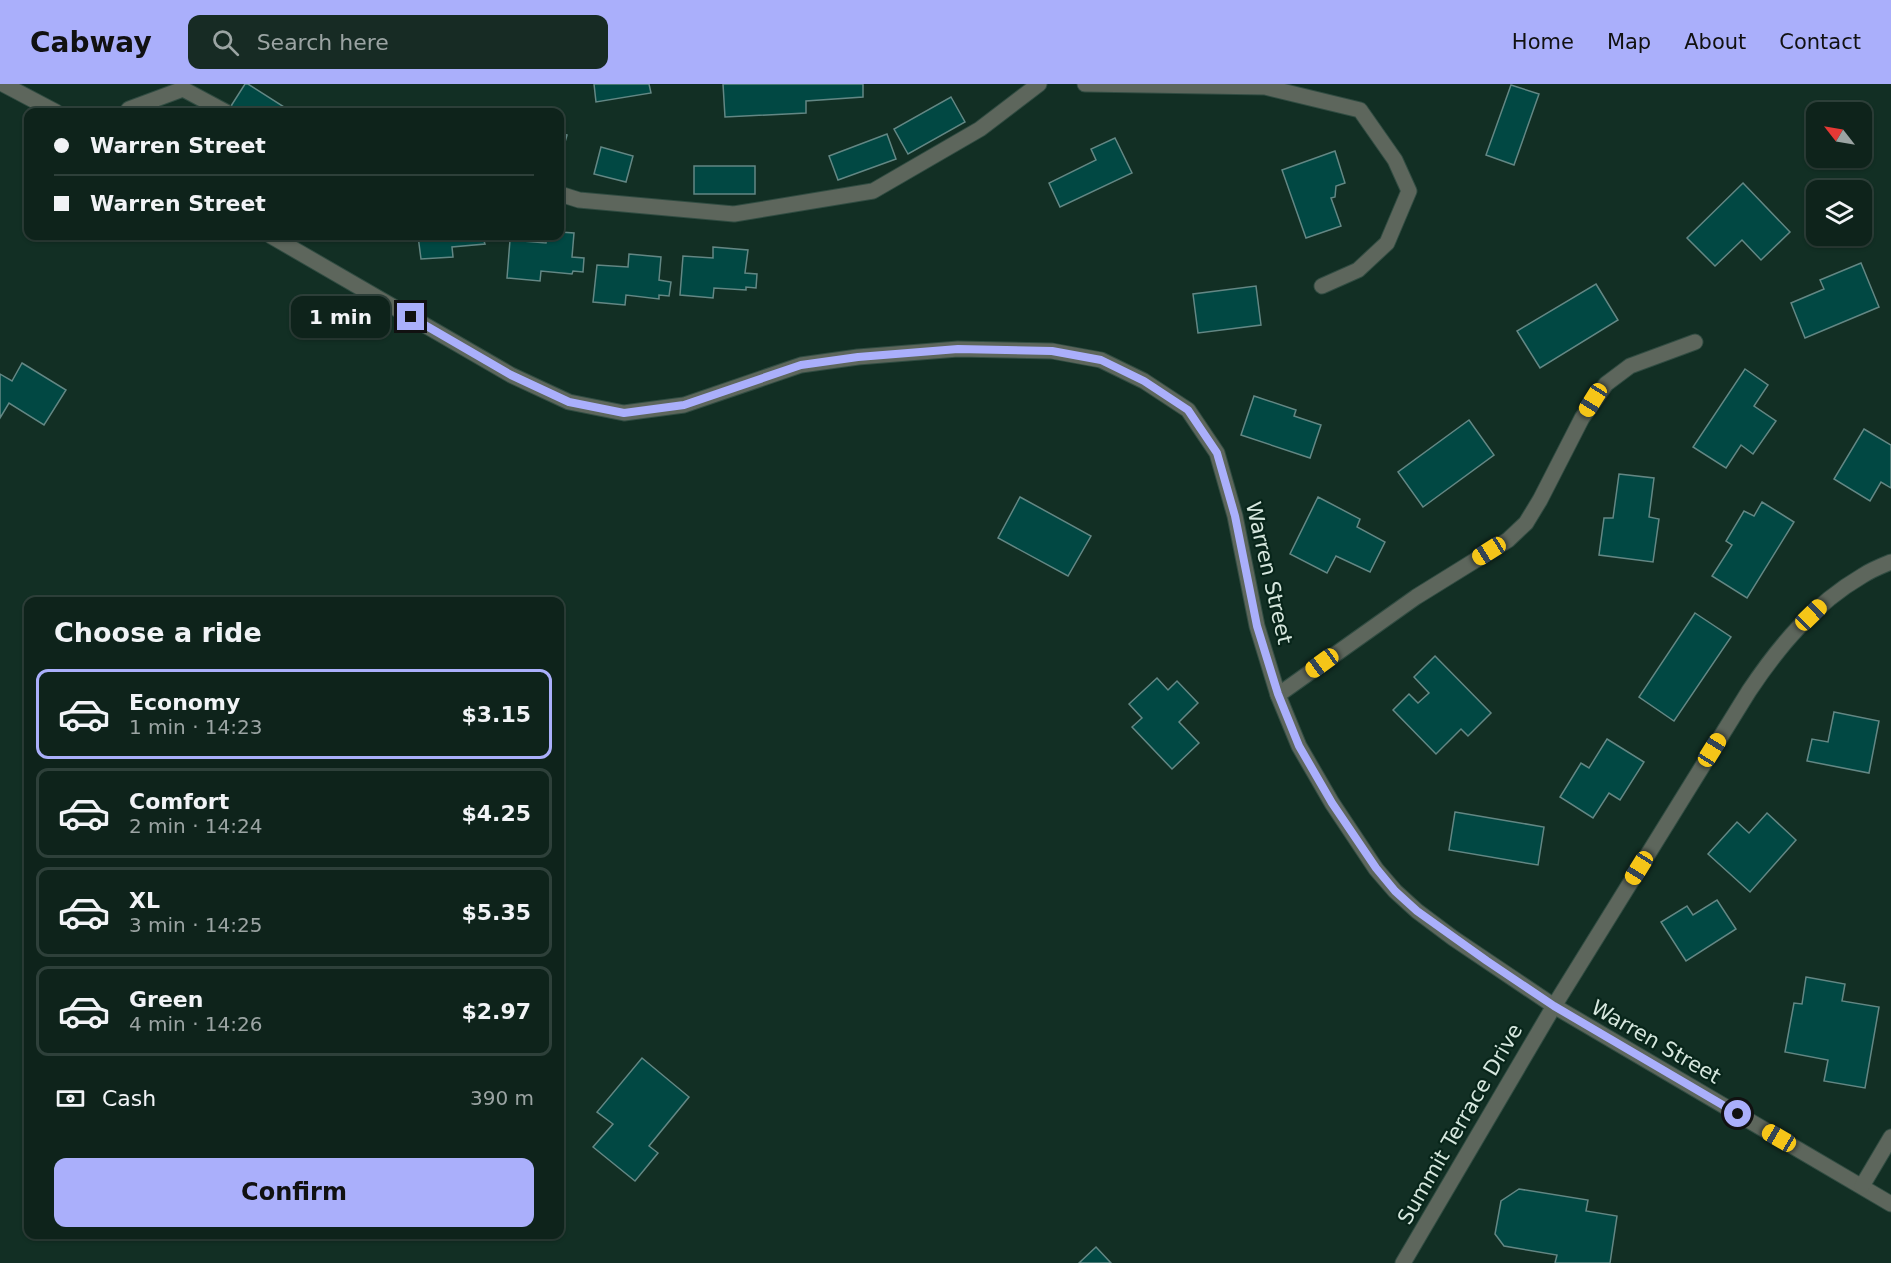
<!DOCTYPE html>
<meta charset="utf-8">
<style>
:root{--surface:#0e231b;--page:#172b24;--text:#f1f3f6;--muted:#9ba4a3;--line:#2e403a;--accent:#aaaffb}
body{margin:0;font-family:"DejaVu Sans",sans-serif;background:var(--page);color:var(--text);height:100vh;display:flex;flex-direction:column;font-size:22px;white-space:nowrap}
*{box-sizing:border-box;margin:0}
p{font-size:20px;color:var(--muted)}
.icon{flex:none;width:33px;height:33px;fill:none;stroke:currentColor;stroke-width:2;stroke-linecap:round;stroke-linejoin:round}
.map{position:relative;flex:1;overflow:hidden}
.details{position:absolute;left:24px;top:513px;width:540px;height:642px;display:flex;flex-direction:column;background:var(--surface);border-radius:12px;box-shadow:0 2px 4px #0004,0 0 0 2px var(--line)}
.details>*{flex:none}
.guide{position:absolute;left:24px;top:24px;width:540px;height:132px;border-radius:12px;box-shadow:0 2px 4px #0004,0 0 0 2px var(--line);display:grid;align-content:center;height:132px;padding:0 30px;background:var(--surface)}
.needle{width:39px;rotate:301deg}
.fabs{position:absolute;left:1806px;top:18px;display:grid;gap:12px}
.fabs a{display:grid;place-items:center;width:66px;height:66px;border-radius:12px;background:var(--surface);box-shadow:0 2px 4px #0004,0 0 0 2px var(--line);font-size:30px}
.end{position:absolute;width:27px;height:27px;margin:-14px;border:8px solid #aaaffb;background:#111;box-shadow:0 0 0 3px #111}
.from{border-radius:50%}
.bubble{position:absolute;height:42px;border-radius:12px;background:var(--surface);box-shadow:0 2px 4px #0004,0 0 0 2px var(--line);font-size:20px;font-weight:600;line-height:42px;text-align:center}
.car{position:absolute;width:18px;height:36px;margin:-18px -9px;border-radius:8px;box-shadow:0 0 4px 2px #0007;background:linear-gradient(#f5c518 24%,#345 0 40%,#f5c518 0 76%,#345 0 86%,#f5c518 0)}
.guide b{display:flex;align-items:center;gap:21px;height:57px;font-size:22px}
.guide b+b{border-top:2px solid var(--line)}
.guide i{width:15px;height:15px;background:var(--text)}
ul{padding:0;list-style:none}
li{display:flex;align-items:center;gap:18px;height:90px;margin:0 12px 9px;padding:0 18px;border:3px solid var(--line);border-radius:12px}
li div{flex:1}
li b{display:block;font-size:22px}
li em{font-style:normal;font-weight:600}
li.current{border-color:var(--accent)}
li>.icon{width:54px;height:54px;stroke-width:1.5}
h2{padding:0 30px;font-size:27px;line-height:72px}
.pay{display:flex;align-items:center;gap:15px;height:66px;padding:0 30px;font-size:22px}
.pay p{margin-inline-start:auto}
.action{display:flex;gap:12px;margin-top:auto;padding:12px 30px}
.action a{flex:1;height:69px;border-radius:12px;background:var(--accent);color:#111;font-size:24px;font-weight:600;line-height:69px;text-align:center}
header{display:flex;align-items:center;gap:36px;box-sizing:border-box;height:84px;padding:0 30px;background:var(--accent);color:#111}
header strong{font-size:28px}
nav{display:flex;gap:33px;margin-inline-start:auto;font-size:21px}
.search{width:420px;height:54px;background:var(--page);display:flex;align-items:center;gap:15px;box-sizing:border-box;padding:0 21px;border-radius:12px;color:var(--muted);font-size:22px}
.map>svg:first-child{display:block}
</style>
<header>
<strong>Cabway</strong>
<div class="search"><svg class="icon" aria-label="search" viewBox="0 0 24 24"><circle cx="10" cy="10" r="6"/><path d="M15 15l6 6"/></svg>Search here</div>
<nav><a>Home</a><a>Map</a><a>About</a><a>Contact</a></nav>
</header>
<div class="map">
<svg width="1891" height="1179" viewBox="0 0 1891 1179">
<rect width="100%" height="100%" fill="#122f24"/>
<g fill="#014843" stroke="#638784" stroke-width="1.5">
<polygon points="245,0 248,0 292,28 242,28 231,22"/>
<polygon points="594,0 649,0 651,9 596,18"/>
<polygon points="723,0 863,0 863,13 806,17 806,29 725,33"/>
<polygon points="1511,1 1539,10 1514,81 1486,71"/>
<polygon points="951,13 965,38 908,70 894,45"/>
<polygon points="444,23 444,28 375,28 375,26"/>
<polygon points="560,49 567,51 560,76"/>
<polygon points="887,50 896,75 838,96 829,72"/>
<polygon points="1115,54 1132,89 1060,123 1049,99 1096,76 1091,65"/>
<polygon points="601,63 633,72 626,98 594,90"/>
<polygon points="1335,67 1345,99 1336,102 1335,113 1331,114 1341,142 1306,154 1282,86"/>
<rect x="694" y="82" width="61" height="28"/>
<polygon points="1743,99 1790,148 1761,176 1742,156 1715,182 1687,154"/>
<polygon points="560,148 574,149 572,173 584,174 583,188 573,187 572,190 541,187 540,197 507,194 510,156 546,159 547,152 560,152"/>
<polygon points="418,152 494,152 494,155 484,157 485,160 452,163 453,173 421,175"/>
<polygon points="713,163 748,166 745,189 757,190 756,204 746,203 746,206 714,204 713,214 680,211 683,172 713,174"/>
<polygon points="629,170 661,173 659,196 671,198 669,212 659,211 659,215 626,211 625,221 593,218 597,181 628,183"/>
<polygon points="1861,179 1879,223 1805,254 1791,219 1824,205 1820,196"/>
<polygon points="1596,200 1618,236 1540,284 1517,247"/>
<polygon points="1256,202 1261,241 1198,249 1193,210"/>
<polygon points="22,279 66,306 44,341 9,319 0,334 0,290 12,297"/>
<polygon points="1745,285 1768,301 1754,322 1776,337 1753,370 1741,361 1726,384 1693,363"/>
<polygon points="1254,312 1296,326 1294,332 1321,341 1310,374 1241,351"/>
<polygon points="1469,336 1494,371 1423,423 1398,388"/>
<polygon points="1864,345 1891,361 1891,404 1881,398 1870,417 1834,395"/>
<polygon points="1619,390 1654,394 1649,433 1659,435 1653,478 1599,471 1604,434 1613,434"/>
<polygon points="1020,413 1091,452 1068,492 998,454"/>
<polygon points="1318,413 1360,435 1357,443 1385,458 1370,488 1336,472 1327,489 1290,470"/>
<polygon points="1762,418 1794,438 1747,514 1712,492 1732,461 1726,457 1744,427 1754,432"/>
<polygon points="1695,529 1731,553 1674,637 1639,613"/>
<polygon points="1435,572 1491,629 1468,652 1461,645 1436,670 1393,626 1409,610 1418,619 1429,609 1414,593"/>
<polygon points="1157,594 1168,606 1177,597 1198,619 1179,638 1199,659 1172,685 1132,643 1142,634 1129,620"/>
<polygon points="1834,628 1879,637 1869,689 1807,677 1812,655 1828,658"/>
<polygon points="1607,655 1644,678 1620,716 1609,709 1593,734 1560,713 1581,679 1589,684"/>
<polygon points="1455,728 1544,743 1538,781 1449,766"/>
<polygon points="1767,729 1796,756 1750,808 1708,770 1737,738 1749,749"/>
<polygon points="1717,816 1736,845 1686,877 1661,838 1687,822 1693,831"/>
<polygon points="1806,893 1845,900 1842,917 1879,923 1865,1004 1824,997 1828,976 1785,968 1794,919 1802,920"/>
<polygon points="642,974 689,1013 649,1062 658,1069 635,1097 593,1063 613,1040 597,1028"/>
<polygon points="1519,1105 1588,1116 1586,1127 1617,1132 1610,1179 1555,1179 1557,1171 1504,1162 1495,1150 1501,1117"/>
<polygon points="1096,1163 1111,1179 1079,1179"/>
</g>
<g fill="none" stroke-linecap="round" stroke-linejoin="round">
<defs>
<g id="street">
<polyline points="3,0 56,28"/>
<polyline points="1085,0 1265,3 1360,26 1395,76 1409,107 1387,159 1358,186 1322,202"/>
<polyline points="127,28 129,25 183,5 226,28"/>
<polyline points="560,110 579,116 734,130 873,107 980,45 1039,0"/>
<polyline points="271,152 511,291 569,318 624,329 684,321 801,281 858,273 958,265 1052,267 1101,276 1144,297 1188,326 1217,369 1235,432 1257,542 1278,611 1299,662 1332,719 1376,785 1395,807 1417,827 1453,854 1554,922 1891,1120"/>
<polyline points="1278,611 1416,513 1508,456 1526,439 1540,416 1582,334 1606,300 1630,282 1695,258"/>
<polyline points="1862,1102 1891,1053"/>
<path d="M1403,1179L1554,922L1749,607C1779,562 1814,520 1862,492C1871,486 1881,482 1891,478"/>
</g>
</defs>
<use href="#street" stroke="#314c42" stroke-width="17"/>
<use href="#street" stroke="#5d665c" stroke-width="15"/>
</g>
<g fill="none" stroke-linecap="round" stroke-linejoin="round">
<polyline stroke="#aaaffb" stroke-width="8" points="411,233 511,291 569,318 624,329 684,321 801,281 858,273 958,265 1052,267 1101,276 1144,297 1188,326 1217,369 1235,432 1257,542 1278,610 1299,662 1332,719 1376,784 1395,807 1417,827 1487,877 1554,922 1738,1030"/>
</g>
<g text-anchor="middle" stroke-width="4.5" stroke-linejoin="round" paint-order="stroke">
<g font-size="21" fill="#d6e7de" stroke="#08251a">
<text transform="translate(1269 489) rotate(77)" y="7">Warren Street</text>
<text transform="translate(1656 958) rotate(30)" y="7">Warren Street</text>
<text transform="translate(1460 1040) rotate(-60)" y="7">Summit Terrace Drive</text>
</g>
</g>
</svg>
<div class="fabs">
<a><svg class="needle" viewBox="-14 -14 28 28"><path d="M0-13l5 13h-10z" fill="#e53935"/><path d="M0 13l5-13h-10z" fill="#9ba4a3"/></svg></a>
<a><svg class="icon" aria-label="layers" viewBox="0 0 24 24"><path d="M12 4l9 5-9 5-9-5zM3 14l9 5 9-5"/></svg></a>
</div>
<i class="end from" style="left:1738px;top:1030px"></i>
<i class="end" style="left:411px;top:233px"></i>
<div class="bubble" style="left:291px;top:212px;width:99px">1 min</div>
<i class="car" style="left:1593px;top:316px;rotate:212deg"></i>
<i class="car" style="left:1489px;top:467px;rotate:238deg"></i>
<i class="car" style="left:1811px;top:531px;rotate:46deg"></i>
<i class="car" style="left:1322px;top:579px;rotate:234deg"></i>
<i class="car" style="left:1712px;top:666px;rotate:32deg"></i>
<i class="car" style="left:1639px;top:784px;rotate:212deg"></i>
<i class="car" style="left:1779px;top:1054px;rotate:300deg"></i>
<div class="guide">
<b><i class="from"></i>Warren Street</b>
<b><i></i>Warren Street</b>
</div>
<section class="details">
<h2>Choose a ride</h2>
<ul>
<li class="current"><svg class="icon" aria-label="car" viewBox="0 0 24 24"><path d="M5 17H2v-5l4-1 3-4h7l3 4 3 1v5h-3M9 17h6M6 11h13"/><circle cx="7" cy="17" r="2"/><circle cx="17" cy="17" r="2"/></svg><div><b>Economy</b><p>1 min · 14:23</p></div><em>$3.15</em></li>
<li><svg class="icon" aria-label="car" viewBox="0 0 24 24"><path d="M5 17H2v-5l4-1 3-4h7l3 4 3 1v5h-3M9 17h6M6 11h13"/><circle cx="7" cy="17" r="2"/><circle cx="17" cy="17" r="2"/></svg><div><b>Comfort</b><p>2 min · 14:24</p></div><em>$4.25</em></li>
<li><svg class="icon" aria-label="car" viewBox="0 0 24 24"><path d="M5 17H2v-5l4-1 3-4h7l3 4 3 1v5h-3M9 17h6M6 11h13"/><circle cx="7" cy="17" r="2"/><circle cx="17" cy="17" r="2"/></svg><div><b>XL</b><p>3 min · 14:25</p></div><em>$5.35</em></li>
<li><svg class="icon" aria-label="car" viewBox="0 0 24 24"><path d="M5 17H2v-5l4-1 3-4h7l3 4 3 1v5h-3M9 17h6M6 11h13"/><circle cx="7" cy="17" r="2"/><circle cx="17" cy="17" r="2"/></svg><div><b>Green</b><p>4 min · 14:26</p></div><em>$2.97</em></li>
</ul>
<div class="pay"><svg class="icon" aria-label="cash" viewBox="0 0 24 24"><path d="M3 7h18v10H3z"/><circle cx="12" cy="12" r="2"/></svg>Cash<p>390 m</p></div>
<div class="action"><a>Confirm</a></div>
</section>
</div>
